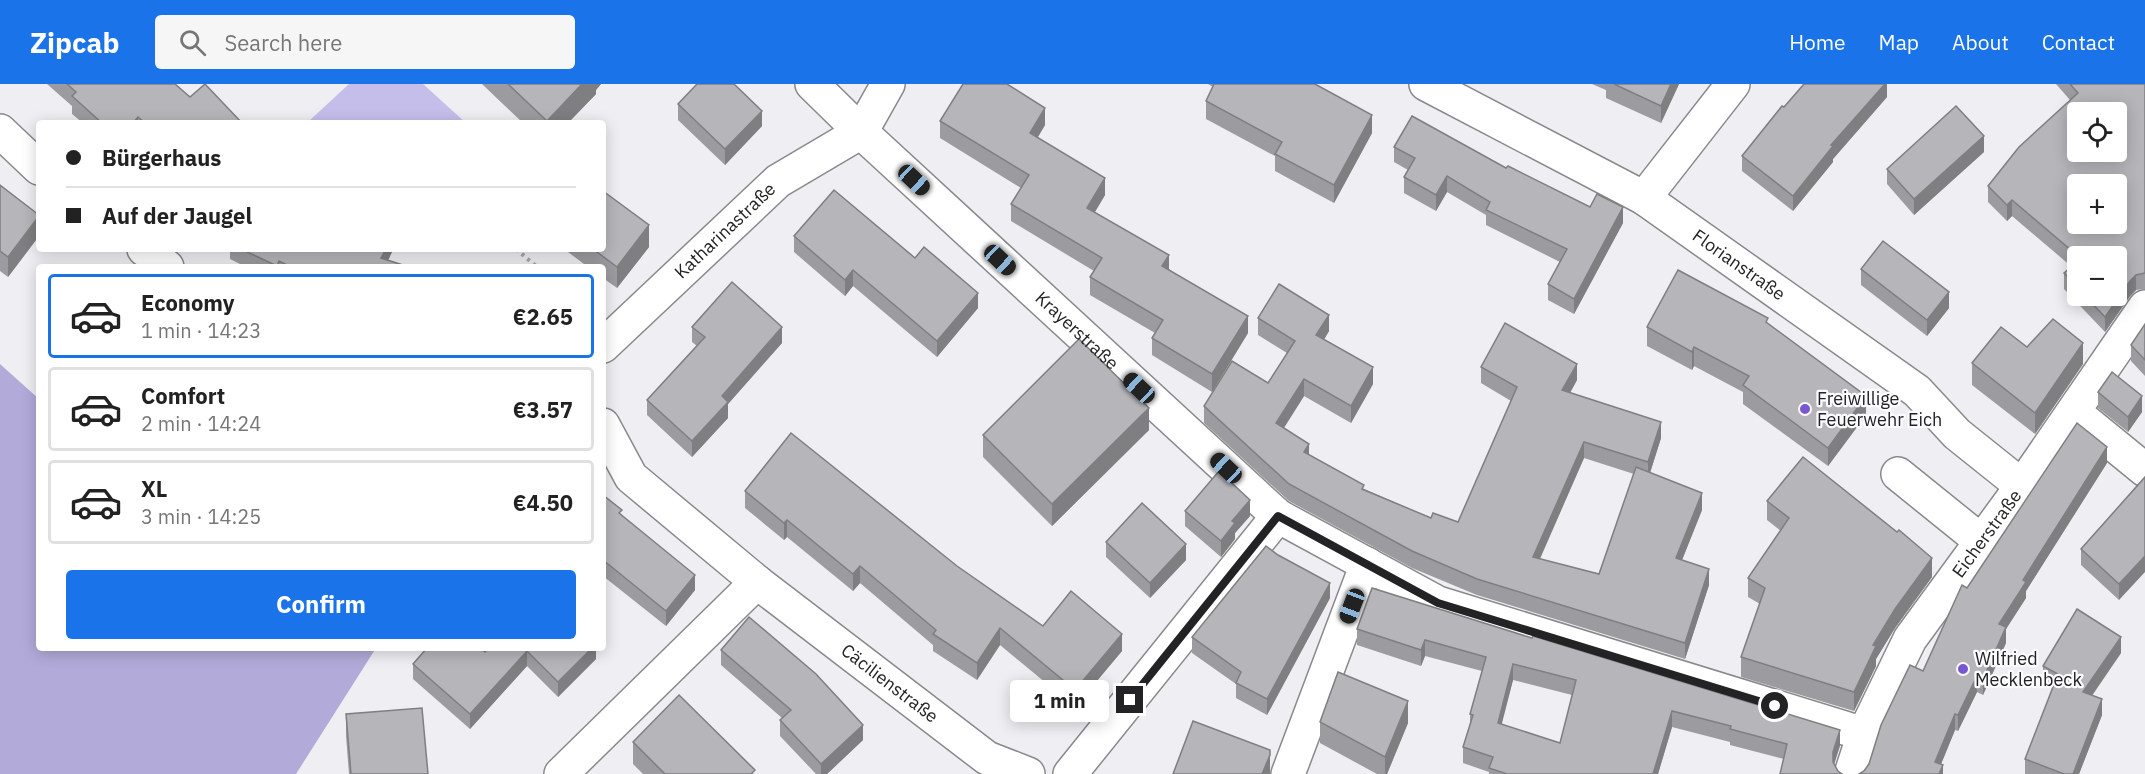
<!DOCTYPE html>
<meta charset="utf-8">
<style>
:root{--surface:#fff;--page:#f6f6f6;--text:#222;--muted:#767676;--line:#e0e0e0;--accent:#1a73e8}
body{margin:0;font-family:"IBM Plex Sans",sans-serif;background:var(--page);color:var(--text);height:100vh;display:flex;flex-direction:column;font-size:22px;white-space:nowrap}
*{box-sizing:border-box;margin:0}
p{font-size:20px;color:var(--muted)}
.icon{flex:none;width:33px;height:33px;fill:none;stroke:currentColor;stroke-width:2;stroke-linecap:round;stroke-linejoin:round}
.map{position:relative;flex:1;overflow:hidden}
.details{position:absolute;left:36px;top:180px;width:570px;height:387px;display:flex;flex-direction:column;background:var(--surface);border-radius:6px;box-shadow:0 3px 15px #0003}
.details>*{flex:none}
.banner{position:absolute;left:36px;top:36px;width:570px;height:132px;border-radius:6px;box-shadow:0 3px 15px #0003;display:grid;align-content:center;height:132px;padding:0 30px;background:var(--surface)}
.fabs{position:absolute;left:2067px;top:18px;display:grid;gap:12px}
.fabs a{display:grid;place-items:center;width:60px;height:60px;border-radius:6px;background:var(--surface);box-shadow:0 3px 15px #0003;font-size:30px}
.end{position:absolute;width:27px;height:27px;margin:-14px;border:8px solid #232224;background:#fff;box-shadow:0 0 0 3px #fff}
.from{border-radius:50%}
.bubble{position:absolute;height:42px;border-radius:6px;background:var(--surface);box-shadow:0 3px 15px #0003;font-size:20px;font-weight:700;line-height:42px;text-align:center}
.car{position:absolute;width:18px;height:36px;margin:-18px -9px;border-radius:8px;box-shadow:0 0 4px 2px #0007;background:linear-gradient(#222 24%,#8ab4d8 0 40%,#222 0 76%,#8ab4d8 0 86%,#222 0)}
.banner b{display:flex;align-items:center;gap:21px;height:57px;font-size:22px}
.banner b+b{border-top:2px solid var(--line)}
.banner i{width:15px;height:15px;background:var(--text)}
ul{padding:10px 0 0;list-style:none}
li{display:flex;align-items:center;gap:18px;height:84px;margin:0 12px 9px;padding:0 18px;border:3px solid var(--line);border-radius:6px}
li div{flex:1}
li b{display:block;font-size:22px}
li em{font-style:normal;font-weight:700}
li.selected{border-color:var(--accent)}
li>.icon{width:54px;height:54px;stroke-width:1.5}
.button{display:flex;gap:12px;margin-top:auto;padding:12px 30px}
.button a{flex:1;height:69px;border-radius:6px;background:var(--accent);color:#fff;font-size:24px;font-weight:700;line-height:69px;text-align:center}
header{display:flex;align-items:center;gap:36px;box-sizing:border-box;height:84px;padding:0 30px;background:var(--accent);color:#fff}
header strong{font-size:28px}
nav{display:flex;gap:33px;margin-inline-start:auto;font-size:21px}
.search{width:420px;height:54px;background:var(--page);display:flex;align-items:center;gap:15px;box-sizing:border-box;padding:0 21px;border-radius:6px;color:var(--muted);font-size:22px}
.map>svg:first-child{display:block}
</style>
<header>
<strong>Zipcab</strong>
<div class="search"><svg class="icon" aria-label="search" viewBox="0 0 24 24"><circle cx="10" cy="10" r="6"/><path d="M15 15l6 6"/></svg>Search here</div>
<nav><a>Home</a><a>Map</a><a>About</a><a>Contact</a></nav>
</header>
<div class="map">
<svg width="2145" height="690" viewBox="0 0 2145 690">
<rect width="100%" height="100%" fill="#efeef3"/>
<polygon fill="#c5beeb" points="349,0 423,0 466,39 312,39 309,37"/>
<polygon fill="#b2aad9" points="0,280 39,315 39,564 376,564 296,690 0,690"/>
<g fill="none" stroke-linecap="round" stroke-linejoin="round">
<defs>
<g id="minor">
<path id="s1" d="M812,0L861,48L1278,432L1438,519L1864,650"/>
<path id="s2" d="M1426,0L1644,114L1917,307L1957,350L2022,402"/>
<polyline points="0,47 39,84"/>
<polyline points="861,48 888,0"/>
<polyline points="1644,114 1733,0"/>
<polyline points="144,165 167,183"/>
<path id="s3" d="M603,262L778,97L861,48"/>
<polyline points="2074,328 2145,386"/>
<path id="s4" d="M603,341L631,393L757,498L987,674L1028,690"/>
<polyline points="1898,390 1981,457"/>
<polyline points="561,690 757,498"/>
<polyline points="1070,690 1278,432"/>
<polyline points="1288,690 1367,480"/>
<path id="s5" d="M1851,690L1864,650L1910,555L2022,402L2145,223"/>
</g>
</defs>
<use href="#minor" stroke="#89898d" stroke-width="36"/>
<polyline stroke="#a8a7ab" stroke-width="4" stroke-dasharray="3 4.5" stroke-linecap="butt" points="516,165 537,183"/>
<use href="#minor" stroke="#fff" stroke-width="33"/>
</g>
<g fill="#9c9ca0" fill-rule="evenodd">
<polygon points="47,0 175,0 190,13 242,39 83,39 72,30 72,22"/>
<polygon points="482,0 601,0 596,6 596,10 568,39 523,39"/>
<polygon points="1208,0 1315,0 1372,49 1334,119 1275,87 1275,72 1206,35 1206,17 1213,3"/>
<polygon points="1592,0 1679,0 1661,39 1606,14 1606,6"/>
<polygon points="1887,0 1887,13 1833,75 1833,78 1793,127 1742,87 1742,72 1784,23"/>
<path d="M2056,0H2145V205L2136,206L2130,212L2105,248L2064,205V189L2072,183L2012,132L2007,137L1988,118V102L2070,16ZM2078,172H2116V212H2078Z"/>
<polygon points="678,20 762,42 725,81 678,36"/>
<polygon points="940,37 1045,41 1038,53 1105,111 1095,128 1169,185 1248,249 1212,308 1152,271 1152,254 1155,249 1090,211 1090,193 1094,187 1011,137 1011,120 1021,104 940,54"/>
<polygon points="1394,63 1506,84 1623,139 1574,230 1548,216 1548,200 1560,178 1486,141 1486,131 1447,108 1436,127 1404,109 1404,93 1408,86 1394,78"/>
<polygon points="1984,68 1914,131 1887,100 1887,85"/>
<polygon points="0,101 39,131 39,152 8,193 0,187"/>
<polygon points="794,152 978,224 937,273 853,202 845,212 794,168"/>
<polygon points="649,163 617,204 603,194 603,183 588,183 564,165 603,165"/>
<polygon points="230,165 393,165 388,176 409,183 246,183 230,175"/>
<polygon points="1861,185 1949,224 1927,252 1861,201"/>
<path d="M1258,234L1329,247L1324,256L1373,300L1351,339L1304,312L1284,344L1309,371L1364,405L1431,434L1458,438L1511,317L1481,299V283L1577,296L1570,309L1661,354L1650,389L1702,426L1682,476L1709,501L1685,575L1477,511L1412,484L1289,417L1204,339V322L1268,299L1287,269L1258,251ZM1584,374L1634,390L1599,490L1540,475Z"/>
<polygon points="1768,240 1866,331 1828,382 1743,320 1743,308 1694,282 1692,286 1647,262 1647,243"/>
<polygon points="2145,240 2145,292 2131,277 2131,261"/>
<polygon points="692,243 782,259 728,320 728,334 692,373 647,331 647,316 697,262 692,258"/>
<polygon points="2027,263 2083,280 2035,350 1972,301 1972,279"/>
<polygon points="2098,308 2142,328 2128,348 2098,324"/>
<polygon points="1149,346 1052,442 983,373 983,351"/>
<polygon points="2107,379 2026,507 2026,514 2006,545 2006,559 1983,611 1977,608 1958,647 1955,646 1941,680 1943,690 1864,687 1923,587 1967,504"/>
<polygon points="2145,393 2119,516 2081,481 2081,465"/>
<polygon points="745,407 957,482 1043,542 1122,567 1075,623 1000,561 977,596 933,567 933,561 860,499 853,507 787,453 784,456 745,424"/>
<polygon points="603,411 622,431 695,506 666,542 603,492"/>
<polygon points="1767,417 1932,493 1895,544 1876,575 1876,582 1854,627 1741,593 1741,573 1760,520 1748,513 1748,494 1781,447 1767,436"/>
<polygon points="1185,427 1250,432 1235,449 1235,455 1221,473 1185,442"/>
<polygon points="1106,458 1186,476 1150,514 1106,473"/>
<path d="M1372,504L1840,662L1784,675L1730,661V658L1672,643L1658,690H1489V688L1463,679V663L1470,640V630L1482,587L1425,572L1421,582L1357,561V545ZM1513,596L1572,611L1560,659L1501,640Z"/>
<polygon points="1330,514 1267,631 1236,614 1236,600 1192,569 1192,553"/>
<polygon points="596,564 596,575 558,613 527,582 470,645 413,595 413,580 485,568"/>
<polygon points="721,566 863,656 827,690 816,690 780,652 780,636 782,634 721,581"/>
<polygon points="2121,569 2092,612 2102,631 2079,690 2025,690 2025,675 2053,603 2043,597 2043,582"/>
<polygon points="346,630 428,690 349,690 346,652"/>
<polygon points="1320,638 1408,639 1387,690 1377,690 1320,659"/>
<polygon points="633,658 755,690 643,690 633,680"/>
</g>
<g fill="#7f7f82">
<polygon points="582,0 601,0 596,6 596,10 568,39 547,39 547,37"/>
<polygon points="1671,0 1679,0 1661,39 1661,22"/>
<polygon points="1885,0 1887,0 1887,13 1833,75 1833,78 1793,127 1793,112 1831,61"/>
<polygon points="1045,24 1045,41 1030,66 1030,49"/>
<polygon points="762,27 762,42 725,81 725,65"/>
<polygon points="1372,31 1372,49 1334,119 1334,101"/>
<polygon points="138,33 138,39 133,39"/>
<polygon points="1984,52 1984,68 1914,131 1914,115"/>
<polygon points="1447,92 1447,108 1436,127 1436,111"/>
<polygon points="1105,94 1105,111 1087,141 1087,124"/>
<polygon points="2012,116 2012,132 2007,137 2007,121"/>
<polygon points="1623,123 1623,139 1574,230 1574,215"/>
<polygon points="39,132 39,152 8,193 8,173"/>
<polygon points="649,141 649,163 617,204 617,183"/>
<polygon points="386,165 393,165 393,166 385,183 381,174"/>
<polygon points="1169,171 1169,188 1162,182"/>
<polygon points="853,186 853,202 845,212 845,196"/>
<polygon points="2136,191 2136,206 2130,212 2105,248 2105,233 2130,197"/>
<polygon points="1949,208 1949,224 1927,252 1927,236"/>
<polygon points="978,209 978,224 937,273 937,257"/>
<polygon points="1329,231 1329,247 1316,268 1316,251"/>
<polygon points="1248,232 1248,249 1212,308 1212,290"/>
<polygon points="782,243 782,259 728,320 728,334 692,373 692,357 722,312"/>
<polygon points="2083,259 2083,280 2035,350 2035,329"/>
<polygon points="1694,263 1694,282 1692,286 1692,268"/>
<polygon points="1577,280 1577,296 1562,323 1562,306"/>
<polygon points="1373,283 1373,300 1351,339 1351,322"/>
<polygon points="1304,295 1304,312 1276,356 1276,339"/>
<polygon points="1866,312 1866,331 1828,382 1828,364"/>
<polygon points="2142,312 2142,328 2128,348 2128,333"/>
<polygon points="1149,324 1149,346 1052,442 1052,420"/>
<polygon points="1661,338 1661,354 1648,395 1648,378"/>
<polygon points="1584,358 1584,374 1533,490 1533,473"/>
<polygon points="1309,360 1309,376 1304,368"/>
<polygon points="2107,363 2107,379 2026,507 2026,514 2006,545 2006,559 1983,611 1983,595 1999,540 2023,496"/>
<polygon points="1702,409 1702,426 1676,491 1676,474"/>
<polygon points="1250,416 1250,432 1235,449 1235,455 1221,473 1221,457 1232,437"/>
<polygon points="787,436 787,453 784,456 784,439"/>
<polygon points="1186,460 1186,476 1150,514 1150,499"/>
<polygon points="2145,472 2145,488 2119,516 2119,500"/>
<polygon points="1932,474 1932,493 1895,544 1876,575 1876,582 1854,627 1854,608 1873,561 1895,525"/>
<polygon points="860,482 860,499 853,507 853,490"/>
<polygon points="1709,485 1709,501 1685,575 1685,559"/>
<polygon points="695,491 695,506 666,542 666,527"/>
<polygon points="1330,499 1330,514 1267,631 1267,615"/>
<polygon points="1000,544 1000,561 977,596 977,579"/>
<polygon points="1122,550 1122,567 1075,623 1075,606"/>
<polygon points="2121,553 2121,569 2083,624 2083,608"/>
<polygon points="1425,556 1425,572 1421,582 1421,566"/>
<polygon points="592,564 596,564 596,575 558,613 558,598"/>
<polygon points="527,567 527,582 470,645 470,630"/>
<polygon points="1513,580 1513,596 1498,655 1498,639"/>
<polygon points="1977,592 1977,608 1958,647 1958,631"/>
<polygon points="2102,615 2102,631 2079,690 2073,690"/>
<polygon points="1408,617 1408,639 1387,690 1385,690 1385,673"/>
<polygon points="1672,627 1672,643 1658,690 1653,690"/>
<polygon points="1955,630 1955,646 1937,690 1935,678"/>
<polygon points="863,641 863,656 827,690 821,690 821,680"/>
<polygon points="1840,646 1840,662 1833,684 1833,668"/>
<polygon points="1270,666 1270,690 1262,690"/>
<polygon points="1943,681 1943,690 1939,690"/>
</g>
<g fill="#b5b5ba" stroke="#7f7f82" stroke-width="1.5" fill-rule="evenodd">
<polygon points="67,0 175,0 190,13 205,0 242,39 145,39 138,33 133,39 102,39 72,12 76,8"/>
<polygon points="508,0 582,0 547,37"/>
<polygon points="697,0 734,0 762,27 725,65 678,20"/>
<polygon points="963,0 1007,0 1045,24 1030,49 1105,94 1087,124 1169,171 1162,182 1248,232 1212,290 1152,254 1163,236 1090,193 1102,174 1011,120 1029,91 940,37"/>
<polygon points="1214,0 1315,0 1372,31 1334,101 1275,70 1282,58 1206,17"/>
<polygon points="1614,0 1671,0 1661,22"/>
<polygon points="1804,0 1885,0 1831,61 1833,62 1793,112 1742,72 1782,22 1784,23"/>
<path d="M2070,0H2145V189L2136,191L2130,197L2105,233L2085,212H2116V172H2078L2012,116L2007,121L1988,102L2019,63L2078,9ZM2078,28H2116V68H2078ZM2078,100H2116V140H2078Z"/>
<polygon points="1956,22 1984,52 1914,115 1887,85"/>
<polygon points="1412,32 1506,84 1508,82 1590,123 1597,110 1623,123 1574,215 1548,200 1567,165 1486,126 1490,118 1447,92 1436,111 1404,93 1415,74 1394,63"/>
<polygon points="0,101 39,131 39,132 8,173 0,167"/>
<polygon points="834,106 915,174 924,163 978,209 937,257 853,186 845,196 794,152"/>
<polygon points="603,107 649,141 617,183 593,165 603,165"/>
<polygon points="1883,157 1949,208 1927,236 1861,185"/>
<polygon points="241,165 386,165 381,174 409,183 291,183 279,177 277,182"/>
<polygon points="2078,177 2078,203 2064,189"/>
<polygon points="1678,186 1768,234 1766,238 1866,312 1828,364 1743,301 1749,292 1694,263 1692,268 1647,243"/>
<polygon points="732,198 782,243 722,312 728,318 692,357 647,316 705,253 692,243"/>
<polygon points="1279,200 1329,231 1316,251 1373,283 1351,322 1304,295 1276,339 1309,360 1304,368 1364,401 1362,405 1431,434 1433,429 1458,438 1517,303 1481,283 1505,239 1577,280 1562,306 1661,338 1648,378 1584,358 1533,473 1599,490 1636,383 1702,409 1676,474 1709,485 1685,559 1477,495 1412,467 1289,400 1204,322 1232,277 1268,299 1295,257 1258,234"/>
<polygon points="2053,235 2083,259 2035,329 1972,279 2001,243 2027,263"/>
<polygon points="2145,240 2145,276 2131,261"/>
<polygon points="1079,255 1149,324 1052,420 983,351"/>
<polygon points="2112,288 2142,312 2128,333 2098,308"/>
<polygon points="2077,339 2107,363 2023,496 2026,498 1999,540 2006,543 1983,595 1977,592 1958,631 1955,630 1935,678 1943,681 1939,690 1859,690 1864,687 1869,680 1881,641 1910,581 1923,587 1962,501 1967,504"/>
<polygon points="791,349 957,482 1043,542 1071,507 1122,550 1075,606 1000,544 977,579 933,550 936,546 860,482 853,490 787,436 784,439 745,407"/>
<polygon points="1803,373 1897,448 1899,446 1932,474 1895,525 1873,561 1876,562 1854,608 1741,573 1765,504 1748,494 1789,434 1767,417"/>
<polygon points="1219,387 1250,416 1232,437 1235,439 1221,457 1185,427"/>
<polygon points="2145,393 2145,472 2119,500 2081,465"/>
<polygon points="603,411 622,426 619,429 695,491 666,527 603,476"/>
<polygon points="1142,419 1186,460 1150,499 1106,458"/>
<polygon points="1266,462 1278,471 1330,499 1267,615 1236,599 1241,588 1192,553"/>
<path d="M1372,504L1532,554L1533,552L1840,646L1833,668V678L1838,687L1842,690H1780L1787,660L1730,645L1731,642L1672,627L1653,690H1507L1489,684L1493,673L1463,663L1473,631L1470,630L1486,573L1425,556L1421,566L1357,545ZM1513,580L1576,596L1560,659L1498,639Z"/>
<polygon points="2077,525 2121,553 2083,608 2102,615 2073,690 2064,690 2025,675 2058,590 2043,582"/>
<polygon points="749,533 816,590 863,641 821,680 780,636 791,626 721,566"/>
<polygon points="427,564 481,564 485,568 489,564 592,564 558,598 527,567 470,630 413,580"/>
<polygon points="1338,588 1408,617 1385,673 1320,638"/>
<polygon points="679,611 755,686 751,690 665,690 633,658"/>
<polygon points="422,624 428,690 351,690 346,630"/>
<polygon points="1193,637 1270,666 1270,671 1262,690 1173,690"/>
</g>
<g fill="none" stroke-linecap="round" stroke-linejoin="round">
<polyline stroke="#232224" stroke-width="8" points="1130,616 1278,432 1438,519 1775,622"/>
</g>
<g fill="#7957d1" stroke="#fcfcff" stroke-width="2">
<circle cx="1805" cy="325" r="6"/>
<circle cx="1963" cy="585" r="6"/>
</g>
<g text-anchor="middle" stroke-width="4.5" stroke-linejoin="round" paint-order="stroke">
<g font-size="18" fill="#232224" stroke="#fcfcff">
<text dy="6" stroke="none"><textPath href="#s3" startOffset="168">Katharinastraße</textPath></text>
<text dy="6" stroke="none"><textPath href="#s2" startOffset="362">Florianstraße</textPath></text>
<text dy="6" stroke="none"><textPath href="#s1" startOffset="362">Krayerstraße</textPath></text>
<text dy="6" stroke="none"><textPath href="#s5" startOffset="278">Eicherstraße</textPath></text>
<text dy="6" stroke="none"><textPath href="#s4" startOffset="390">Cäcilienstraße</textPath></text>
</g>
<g font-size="18" fill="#232224" stroke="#fcfcff" text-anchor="start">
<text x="1817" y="321">Freiwillige<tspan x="1817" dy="21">Feuerwehr Eich</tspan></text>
<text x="1975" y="581">Wilfried<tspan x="1975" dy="21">Mecklenbeck</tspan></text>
</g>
</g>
</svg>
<div class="fabs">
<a><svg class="icon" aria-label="locate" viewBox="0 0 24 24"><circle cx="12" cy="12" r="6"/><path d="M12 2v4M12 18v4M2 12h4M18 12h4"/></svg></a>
<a>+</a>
<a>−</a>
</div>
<i class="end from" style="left:1775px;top:622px"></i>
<i class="end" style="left:1130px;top:616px"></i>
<div class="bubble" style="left:1010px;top:596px;width:99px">1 min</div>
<i class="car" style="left:914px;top:96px;rotate:133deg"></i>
<i class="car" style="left:1000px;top:176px;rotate:133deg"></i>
<i class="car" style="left:1139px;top:304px;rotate:313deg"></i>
<i class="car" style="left:1226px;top:384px;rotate:313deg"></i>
<i class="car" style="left:1352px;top:522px;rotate:201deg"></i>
<div class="banner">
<b><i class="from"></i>Bürgerhaus</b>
<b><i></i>Auf der Jaugel</b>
</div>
<section class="details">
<ul>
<li class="selected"><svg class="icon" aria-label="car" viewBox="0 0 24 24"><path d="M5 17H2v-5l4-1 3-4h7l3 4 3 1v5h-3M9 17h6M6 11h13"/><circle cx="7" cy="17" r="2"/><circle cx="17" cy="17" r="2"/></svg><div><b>Economy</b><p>1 min · 14:23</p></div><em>€2.65</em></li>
<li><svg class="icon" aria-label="car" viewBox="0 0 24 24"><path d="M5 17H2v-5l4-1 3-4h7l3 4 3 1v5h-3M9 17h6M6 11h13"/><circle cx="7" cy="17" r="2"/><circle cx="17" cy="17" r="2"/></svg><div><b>Comfort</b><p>2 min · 14:24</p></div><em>€3.57</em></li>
<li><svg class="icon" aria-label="car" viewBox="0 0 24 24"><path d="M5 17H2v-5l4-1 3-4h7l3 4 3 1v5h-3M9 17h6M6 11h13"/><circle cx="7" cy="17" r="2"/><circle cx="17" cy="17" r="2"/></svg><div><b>XL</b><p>3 min · 14:25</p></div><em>€4.50</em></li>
</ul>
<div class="button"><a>Confirm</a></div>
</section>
</div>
